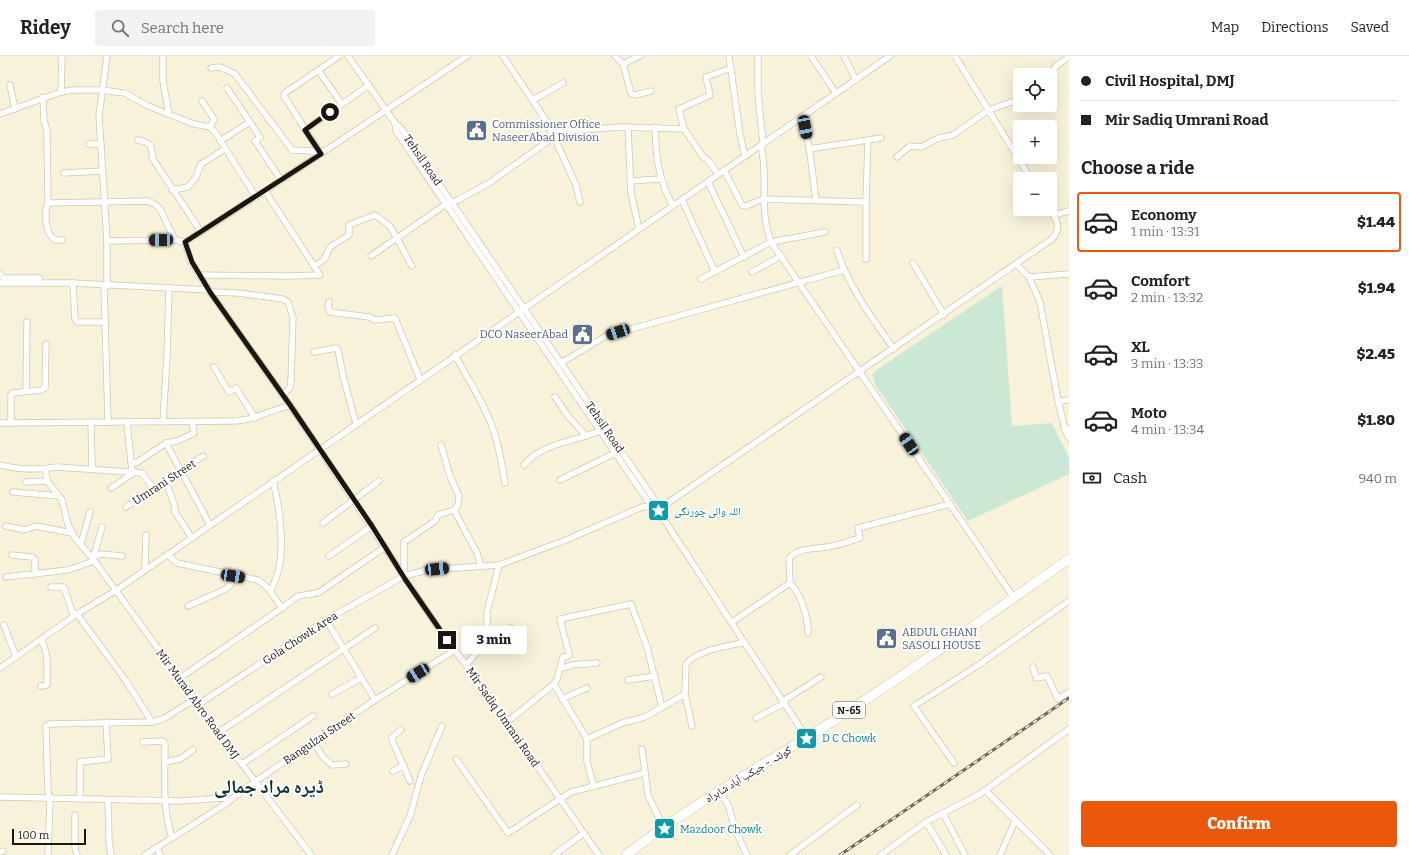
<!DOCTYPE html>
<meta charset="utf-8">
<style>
:root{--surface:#fff;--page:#f2f2f2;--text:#202124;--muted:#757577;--line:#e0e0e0;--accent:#ea580c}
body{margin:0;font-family:Bitter,"Noto Naskh Arabic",serif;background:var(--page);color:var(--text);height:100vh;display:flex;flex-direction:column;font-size:15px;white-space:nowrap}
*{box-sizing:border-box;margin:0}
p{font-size:13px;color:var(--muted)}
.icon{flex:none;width:22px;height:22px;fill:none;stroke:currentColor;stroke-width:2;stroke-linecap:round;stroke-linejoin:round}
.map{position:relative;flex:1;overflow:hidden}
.sheet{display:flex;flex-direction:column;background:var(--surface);width:340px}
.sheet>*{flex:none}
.hud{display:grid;align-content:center;height:88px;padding:0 12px;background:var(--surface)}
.controls{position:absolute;left:1013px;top:12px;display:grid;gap:8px}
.controls a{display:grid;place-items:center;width:44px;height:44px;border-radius:4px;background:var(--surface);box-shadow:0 4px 16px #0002;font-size:20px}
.scale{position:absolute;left:12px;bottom:10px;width:74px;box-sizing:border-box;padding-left:4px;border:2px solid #19170e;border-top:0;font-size:11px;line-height:14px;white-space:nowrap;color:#19170e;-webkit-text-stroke:3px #fff;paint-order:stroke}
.end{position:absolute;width:18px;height:18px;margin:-9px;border:5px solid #19170e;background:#fff;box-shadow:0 0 0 2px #fff}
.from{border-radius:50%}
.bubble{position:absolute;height:28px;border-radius:4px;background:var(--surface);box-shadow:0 4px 16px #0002;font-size:13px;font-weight:800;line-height:28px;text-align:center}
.car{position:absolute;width:12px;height:24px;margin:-12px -6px;border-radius:5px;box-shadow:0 0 3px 1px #0007;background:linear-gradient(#222 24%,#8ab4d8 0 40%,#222 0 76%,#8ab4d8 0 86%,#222 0)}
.hud b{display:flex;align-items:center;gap:14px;height:38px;font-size:15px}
.hud b+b{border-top:1px solid var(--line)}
.hud i{width:10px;height:10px;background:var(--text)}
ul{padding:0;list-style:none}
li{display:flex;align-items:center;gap:12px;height:60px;margin:0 8px 6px;padding:0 4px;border:2px solid transparent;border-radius:4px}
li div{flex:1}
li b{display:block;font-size:15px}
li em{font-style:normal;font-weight:800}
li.selected{border-color:var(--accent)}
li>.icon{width:36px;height:36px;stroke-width:1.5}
h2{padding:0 12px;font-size:18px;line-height:48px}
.pay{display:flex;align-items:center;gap:10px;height:44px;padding:0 12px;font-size:15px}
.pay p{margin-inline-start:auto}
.action{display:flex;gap:8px;margin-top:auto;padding:8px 12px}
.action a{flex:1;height:46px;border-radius:4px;background:var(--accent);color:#fff;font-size:16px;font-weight:800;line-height:46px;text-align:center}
header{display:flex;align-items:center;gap:24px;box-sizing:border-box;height:56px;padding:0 20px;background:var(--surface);border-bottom:1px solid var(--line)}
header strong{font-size:19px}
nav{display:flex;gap:22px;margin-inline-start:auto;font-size:14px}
.search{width:280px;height:36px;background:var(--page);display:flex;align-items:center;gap:10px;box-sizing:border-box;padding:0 14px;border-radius:4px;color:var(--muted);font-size:15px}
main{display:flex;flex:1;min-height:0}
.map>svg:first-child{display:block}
</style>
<header>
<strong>Ridey</strong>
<div class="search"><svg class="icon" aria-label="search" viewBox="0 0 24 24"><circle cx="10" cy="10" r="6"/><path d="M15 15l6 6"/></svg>Search here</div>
<nav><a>Map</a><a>Directions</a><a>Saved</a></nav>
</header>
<main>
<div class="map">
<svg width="1069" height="799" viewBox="0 0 1069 799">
<rect width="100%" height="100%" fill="#f9f2da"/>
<polygon fill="#cbe8d7" points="1002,230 1012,370 1052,367 1069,402 1069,418 968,465 876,330 872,319 875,315"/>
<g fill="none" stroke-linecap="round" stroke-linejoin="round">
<defs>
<g id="minor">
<polyline points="163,0 163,25 169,58"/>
<polyline points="348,0 395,67 396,75 658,460 665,465"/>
<polyline points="615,0 623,8 631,37 635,39 651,35"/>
<polyline points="729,0 740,78 745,100"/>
<polyline points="758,0 758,37 763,87"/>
<polyline points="811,0 836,37"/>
<polyline points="844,0 856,24"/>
<polyline points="955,0 1031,123"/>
<polyline points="623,8 640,0"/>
<polyline points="211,12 220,11 235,18 292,94 312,95 318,100"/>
<polyline points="318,14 342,48"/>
<polyline points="1050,19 1056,10 1069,1"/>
<polyline points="10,29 15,53"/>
<polyline points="227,32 260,81 255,85 281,124"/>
<polyline points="61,36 62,0"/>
<polyline points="43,41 44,64 47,75 48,147 148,145 156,149 160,153 175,184"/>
<polyline points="533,44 563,27"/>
<polyline points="202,45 214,63 210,71"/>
<polyline points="0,58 61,36 73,34 101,34 125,37 148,50 194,68 210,71 215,76 256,141"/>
<polyline points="803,60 810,97 816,144"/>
<polyline points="395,67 401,72 658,449 665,465 807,682"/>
<polyline points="628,71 631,137 639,173"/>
<path d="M655,71C656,102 658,122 673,150"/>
<polyline points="684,73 679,53 710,39 706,21 731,12"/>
<polyline points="305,74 369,29"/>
<polyline points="556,75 555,83 576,129 580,146"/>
<polyline points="551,76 621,71 684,73 704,102 707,103 718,118"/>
<path d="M138,84C152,87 151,89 153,103L201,176"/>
<polyline points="220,85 250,66"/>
<polyline points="89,88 101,88"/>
<path d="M761,89C769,124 758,151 771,186L1014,542"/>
<polyline points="809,93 881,82"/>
<polyline points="321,98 284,40 285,37 339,0"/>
<polyline points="897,101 910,90 921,91 939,82 953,79 989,54 1020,43"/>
<polyline points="724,114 742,149 746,150 763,143 864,146 866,144 868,84"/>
<polyline points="64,117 102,115"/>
<polyline points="630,125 660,123"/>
<polyline points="708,126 744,201"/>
<polyline points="172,134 188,131 196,121 201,108 225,93"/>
<polyline points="682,144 715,216"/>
<path d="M48,147C44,157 45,177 55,184H62"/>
<polyline points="1054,159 1069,155"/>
<polyline points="107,185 175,184 185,186 191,206 210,236 290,349 439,573 478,625 599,799"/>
<polyline points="185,186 265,135 467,0"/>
<path d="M837,194C848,230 872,262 894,293"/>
<polyline points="371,200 446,148 458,144 489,127 551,83 552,80 549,69 503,0"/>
<polyline points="866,203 866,144"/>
<polyline points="913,207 944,259"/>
<polyline points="1016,208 1029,221 1069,218"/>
<polyline points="314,210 324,204 330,191 349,179 349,169 375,159 390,170 412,210"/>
<polyline points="752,216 781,200"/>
<polyline points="0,217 3,222 39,222 39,227"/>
<polyline points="199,219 289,220 320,219 265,135"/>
<polyline points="1029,221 1040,246 1058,345 1065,374"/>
<polyline points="701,223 771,186 825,176"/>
<polyline points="0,227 73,227 209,234"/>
<polyline points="73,227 75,263 77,266 105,266"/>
<polyline points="104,230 108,366"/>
<polyline points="107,230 107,185 99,60 107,0"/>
<polyline points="210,236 238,237 283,243 288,246 293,261 291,325 290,332 283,338"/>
<polyline points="329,246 328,251 330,256 369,261 375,264 395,262 420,323"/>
<polyline points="314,296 336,292 338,294 343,320 356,368"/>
<path d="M455,299C468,323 484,347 493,373C499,390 502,408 505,427"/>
<polyline points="561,307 606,280 844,214"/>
<polyline points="214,311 229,336 236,332 255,362"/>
<polyline points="26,335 27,266"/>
<polyline points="555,341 568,360 586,380"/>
<polyline points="1058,345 1069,344"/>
<polyline points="91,366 92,413"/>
<polyline points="127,366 132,416"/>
<polyline points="163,366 167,300 169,232"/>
<polyline points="0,367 236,365 249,363 290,349"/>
<polyline points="11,367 11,339 13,337 41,334 45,332 46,288"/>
<polyline points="1069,373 1065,374 1069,382"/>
<polyline points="166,387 210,469"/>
<polyline points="441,389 450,420 459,440 458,449 454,454"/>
<polyline points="131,406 136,407 166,387 177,385 194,377 192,366"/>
<path d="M0,409C19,414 38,414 57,411L142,417L154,433"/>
<path d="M524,409C542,386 578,386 604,373"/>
<polyline points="45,413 47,425 62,444 68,469 75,482 93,503 242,708 311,799"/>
<polyline points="560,424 617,396"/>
<polyline points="26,426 47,425"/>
<polyline points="166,426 175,451 175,456 192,482"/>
<polyline points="111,432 135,416"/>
<polyline points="13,436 59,440"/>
<polyline points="126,451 203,400"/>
<path d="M661,457L665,449L691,431L1052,183C1062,172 1057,164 1050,153"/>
<polyline points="323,467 379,425"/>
<polyline points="6,470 24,474 36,470 72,477"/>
<polyline points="81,488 90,456"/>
<polyline points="12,499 32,501 35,504 35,518"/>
<polyline points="168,499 177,507 258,524 267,531 282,552 180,622"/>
<polyline points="329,500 372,470"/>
<polyline points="93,503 102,471"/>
<polyline points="145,514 146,479"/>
<polyline points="404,520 404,486 435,465 438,459 454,454 477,497 481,510"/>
<polyline points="6,521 68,514 91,506 96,500 101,498 122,500"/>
<path d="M790,527C801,538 808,561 808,577"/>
<polyline points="51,531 64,531 72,556 77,558 126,625 152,666"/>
<path d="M270,535C288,506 281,457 273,425"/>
<polyline points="188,550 226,533 231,528 233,520"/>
<polyline points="282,552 298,540 318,537 385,491"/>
<polyline points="326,564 375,644"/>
<path d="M732,566L790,527L789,502C798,492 814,493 827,491C838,490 849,485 860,482L858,472L950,448"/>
<polyline points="4,569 16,601"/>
<path d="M41,584C49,597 47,614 47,629L41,630"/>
<polyline points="482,592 487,574 487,556 499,509"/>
<polyline points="466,609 478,595 511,572"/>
<polyline points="1033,611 1036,622 1047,620 1058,643 1069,636"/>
<polyline points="0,612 77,558 115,535 890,0"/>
<polyline points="560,613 572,609 597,607"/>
<polyline points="628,624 655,620"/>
<polyline points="554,628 587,683 587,706 594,731"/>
<polyline points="332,638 361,622"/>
<polyline points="562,643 587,632"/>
<polyline points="783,645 821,621"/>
<polyline points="199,648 326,564 404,520 427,514 499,509 566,484 642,451 655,450"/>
<polyline points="756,662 785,647"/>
<polyline points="507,666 554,628 557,623 563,601 568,600 569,598 560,563 631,548 647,591 662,651"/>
<path d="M692,670L685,638L686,608C699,593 726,591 745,586"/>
<polyline points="401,674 392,681 392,684 410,725"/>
<polyline points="219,676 375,572"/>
<polyline points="587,683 622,667 645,661 685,638"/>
<path d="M143,686L163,685L165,687C165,719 162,751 172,782"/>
<polyline points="314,687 324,702 332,709 346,708"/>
<polyline points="642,693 648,739 663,770"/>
<polyline points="456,703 508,777 571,736 645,717"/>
<polyline points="165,706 180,703 193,694"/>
<polyline points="954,707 914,650 977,610 1069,545"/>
<polyline points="242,708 313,660"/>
<polyline points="393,715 404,709"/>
<polyline points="719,734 729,751 735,773 747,799"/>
<polyline points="985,734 1050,799"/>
<polyline points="0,741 180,745 224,742 231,744"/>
<polyline points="80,743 80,706 108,703 106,666"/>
<polyline points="108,744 109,785 111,799"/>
<polyline points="943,757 965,799"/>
<polyline points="75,759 75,792 77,799"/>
<polyline points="926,766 946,799"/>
<polyline points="157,791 160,799"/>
<polyline points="0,796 3,795"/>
<polyline points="48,799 50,745 48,736 46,670 49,668 152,666 163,663 195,643"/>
<polyline points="145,799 224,749 256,725 375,644 455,594"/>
<polyline points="392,799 410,760 421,720 442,670"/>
<polyline points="554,799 584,777"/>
<polyline points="790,799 857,749"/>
<polyline points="881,799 926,766 980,738 1069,673"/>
<polyline points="1000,799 1015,765"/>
</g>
<path id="trunk" d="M626,799C682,755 745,720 806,682C896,626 982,564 1069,503"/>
</defs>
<use href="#minor" stroke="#cfc8b1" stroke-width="7"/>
<use href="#trunk" stroke="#cfc8b1" stroke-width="10"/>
<use href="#minor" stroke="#fff" stroke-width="5.5"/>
<use href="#trunk" stroke="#fff" stroke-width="9"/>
<defs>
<polyline id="rail" points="840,799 1069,642"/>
</defs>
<use href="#rail" stroke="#6c695a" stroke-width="3"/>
<use href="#rail" stroke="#fff" stroke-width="1.5" stroke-dasharray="4.5" stroke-linecap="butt"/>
</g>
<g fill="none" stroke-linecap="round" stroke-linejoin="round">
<polyline stroke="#19170e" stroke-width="5" points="330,56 305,74 321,98 185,186 192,206 210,236 290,349 372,470 405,523 447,584"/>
</g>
<defs>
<symbol id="civic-square" viewBox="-11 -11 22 22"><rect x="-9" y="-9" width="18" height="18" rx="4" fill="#5c6f8a" stroke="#fff"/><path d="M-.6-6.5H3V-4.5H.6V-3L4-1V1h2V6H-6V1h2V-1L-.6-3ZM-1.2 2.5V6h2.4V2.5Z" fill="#fff"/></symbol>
<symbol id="sight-square" viewBox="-11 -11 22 22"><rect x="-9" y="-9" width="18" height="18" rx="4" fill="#0f9aa8" stroke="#fff"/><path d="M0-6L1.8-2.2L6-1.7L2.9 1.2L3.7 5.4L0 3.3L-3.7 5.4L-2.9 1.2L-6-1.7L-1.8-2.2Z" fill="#fff"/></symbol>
</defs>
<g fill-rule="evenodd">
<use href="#civic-square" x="464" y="62" width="25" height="25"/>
<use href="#civic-square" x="570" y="266" width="25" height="25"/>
<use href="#sight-square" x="646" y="442" width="25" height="25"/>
<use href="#civic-square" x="874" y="570" width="25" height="25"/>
<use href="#sight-square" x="794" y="670" width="25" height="25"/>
<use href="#sight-square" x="652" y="760" width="25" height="25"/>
</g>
<g text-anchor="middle" stroke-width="4" stroke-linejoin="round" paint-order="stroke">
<rect fill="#fff" stroke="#5e5d56" stroke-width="1" x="833" y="646" width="32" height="16" rx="3"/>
<g font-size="10" font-weight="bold" fill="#19170e">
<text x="849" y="658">N-65</text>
</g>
<g font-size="11" fill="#4e5e75" stroke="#fff" text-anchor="start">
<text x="492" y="72">Commissioner Office<tspan x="492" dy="13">NaseerAbad Division</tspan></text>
<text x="568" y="282" text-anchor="end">DCO NaseerAbad</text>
<text x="902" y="580">ABDUL GHANI<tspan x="902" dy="13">SASOLI HOUSE</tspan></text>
</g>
<g font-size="11" fill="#19170e" stroke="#fff">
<text transform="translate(423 104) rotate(56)" y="4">Tehsil Road</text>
<text transform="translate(605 371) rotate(56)" y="4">Tehsil Road</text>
<text transform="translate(164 426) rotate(-33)" y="4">Umrani Street</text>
<text transform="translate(300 582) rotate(-33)" y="4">Gola Chowk Area</text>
<text transform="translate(198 648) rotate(54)" y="4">Mir Murad Abro Road DMJ</text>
<text transform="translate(503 661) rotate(55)" y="4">Mir Sadiq Umrani Road</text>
<text transform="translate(319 682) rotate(-34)" y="4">Bangulzai Street</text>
<text transform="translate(748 718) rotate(-31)" y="4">کوئٹہ - جیکب آباد شاہراہ</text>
</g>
<g font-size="11" fill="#0d838f" stroke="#fff" text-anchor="start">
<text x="674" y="459">اللہ والی چورنگی</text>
<text x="822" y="686">D C Chowk</text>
<text x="680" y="777">Mazdoor Chowk</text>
</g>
<g font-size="19" font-weight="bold" fill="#0d302e" stroke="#fff">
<text x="269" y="737">ڈیرہ مراد جمالی</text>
</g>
</g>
</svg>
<div class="controls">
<a><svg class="icon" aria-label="locate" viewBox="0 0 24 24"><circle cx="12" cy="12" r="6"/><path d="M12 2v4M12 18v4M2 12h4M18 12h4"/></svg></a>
<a>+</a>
<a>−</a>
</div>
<div class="scale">100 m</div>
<i class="end from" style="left:330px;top:56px"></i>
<i class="end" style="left:447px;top:584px"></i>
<div class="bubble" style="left:461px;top:570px;width:66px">3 min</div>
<i class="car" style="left:805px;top:71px;rotate:169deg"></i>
<i class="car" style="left:161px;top:184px;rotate:269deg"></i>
<i class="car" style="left:618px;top:276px;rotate:252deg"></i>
<i class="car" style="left:909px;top:388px;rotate:326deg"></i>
<i class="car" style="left:437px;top:513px;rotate:84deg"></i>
<i class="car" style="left:233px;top:520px;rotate:99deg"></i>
<i class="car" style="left:418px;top:617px;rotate:238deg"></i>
</div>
<section class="sheet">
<div class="hud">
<b><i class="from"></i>Civil Hospital, DMJ</b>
<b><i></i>Mir Sadiq Umrani Road</b>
</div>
<h2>Choose a ride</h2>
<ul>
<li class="selected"><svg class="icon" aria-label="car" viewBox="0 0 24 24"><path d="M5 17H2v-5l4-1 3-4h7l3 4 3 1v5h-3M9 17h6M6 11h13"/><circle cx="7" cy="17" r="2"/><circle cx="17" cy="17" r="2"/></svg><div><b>Economy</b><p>1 min · 13:31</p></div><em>$1.44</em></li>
<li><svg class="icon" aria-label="car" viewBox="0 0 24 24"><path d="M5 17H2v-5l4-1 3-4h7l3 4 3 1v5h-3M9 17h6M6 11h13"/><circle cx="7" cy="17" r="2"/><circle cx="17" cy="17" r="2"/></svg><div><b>Comfort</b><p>2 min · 13:32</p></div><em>$1.94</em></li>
<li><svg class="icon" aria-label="car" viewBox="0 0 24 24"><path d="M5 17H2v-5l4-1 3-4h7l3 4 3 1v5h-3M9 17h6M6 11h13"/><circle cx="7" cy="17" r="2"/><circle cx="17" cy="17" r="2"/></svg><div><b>XL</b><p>3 min · 13:33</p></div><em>$2.45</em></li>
<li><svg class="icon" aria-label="car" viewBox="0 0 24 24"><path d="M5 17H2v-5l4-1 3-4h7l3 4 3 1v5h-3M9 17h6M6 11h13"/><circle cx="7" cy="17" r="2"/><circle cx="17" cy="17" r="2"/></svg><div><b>Moto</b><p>4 min · 13:34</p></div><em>$1.80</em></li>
</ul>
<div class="pay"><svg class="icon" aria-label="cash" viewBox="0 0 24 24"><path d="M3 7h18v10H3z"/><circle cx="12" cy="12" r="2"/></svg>Cash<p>940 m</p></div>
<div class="action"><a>Confirm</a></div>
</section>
</main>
